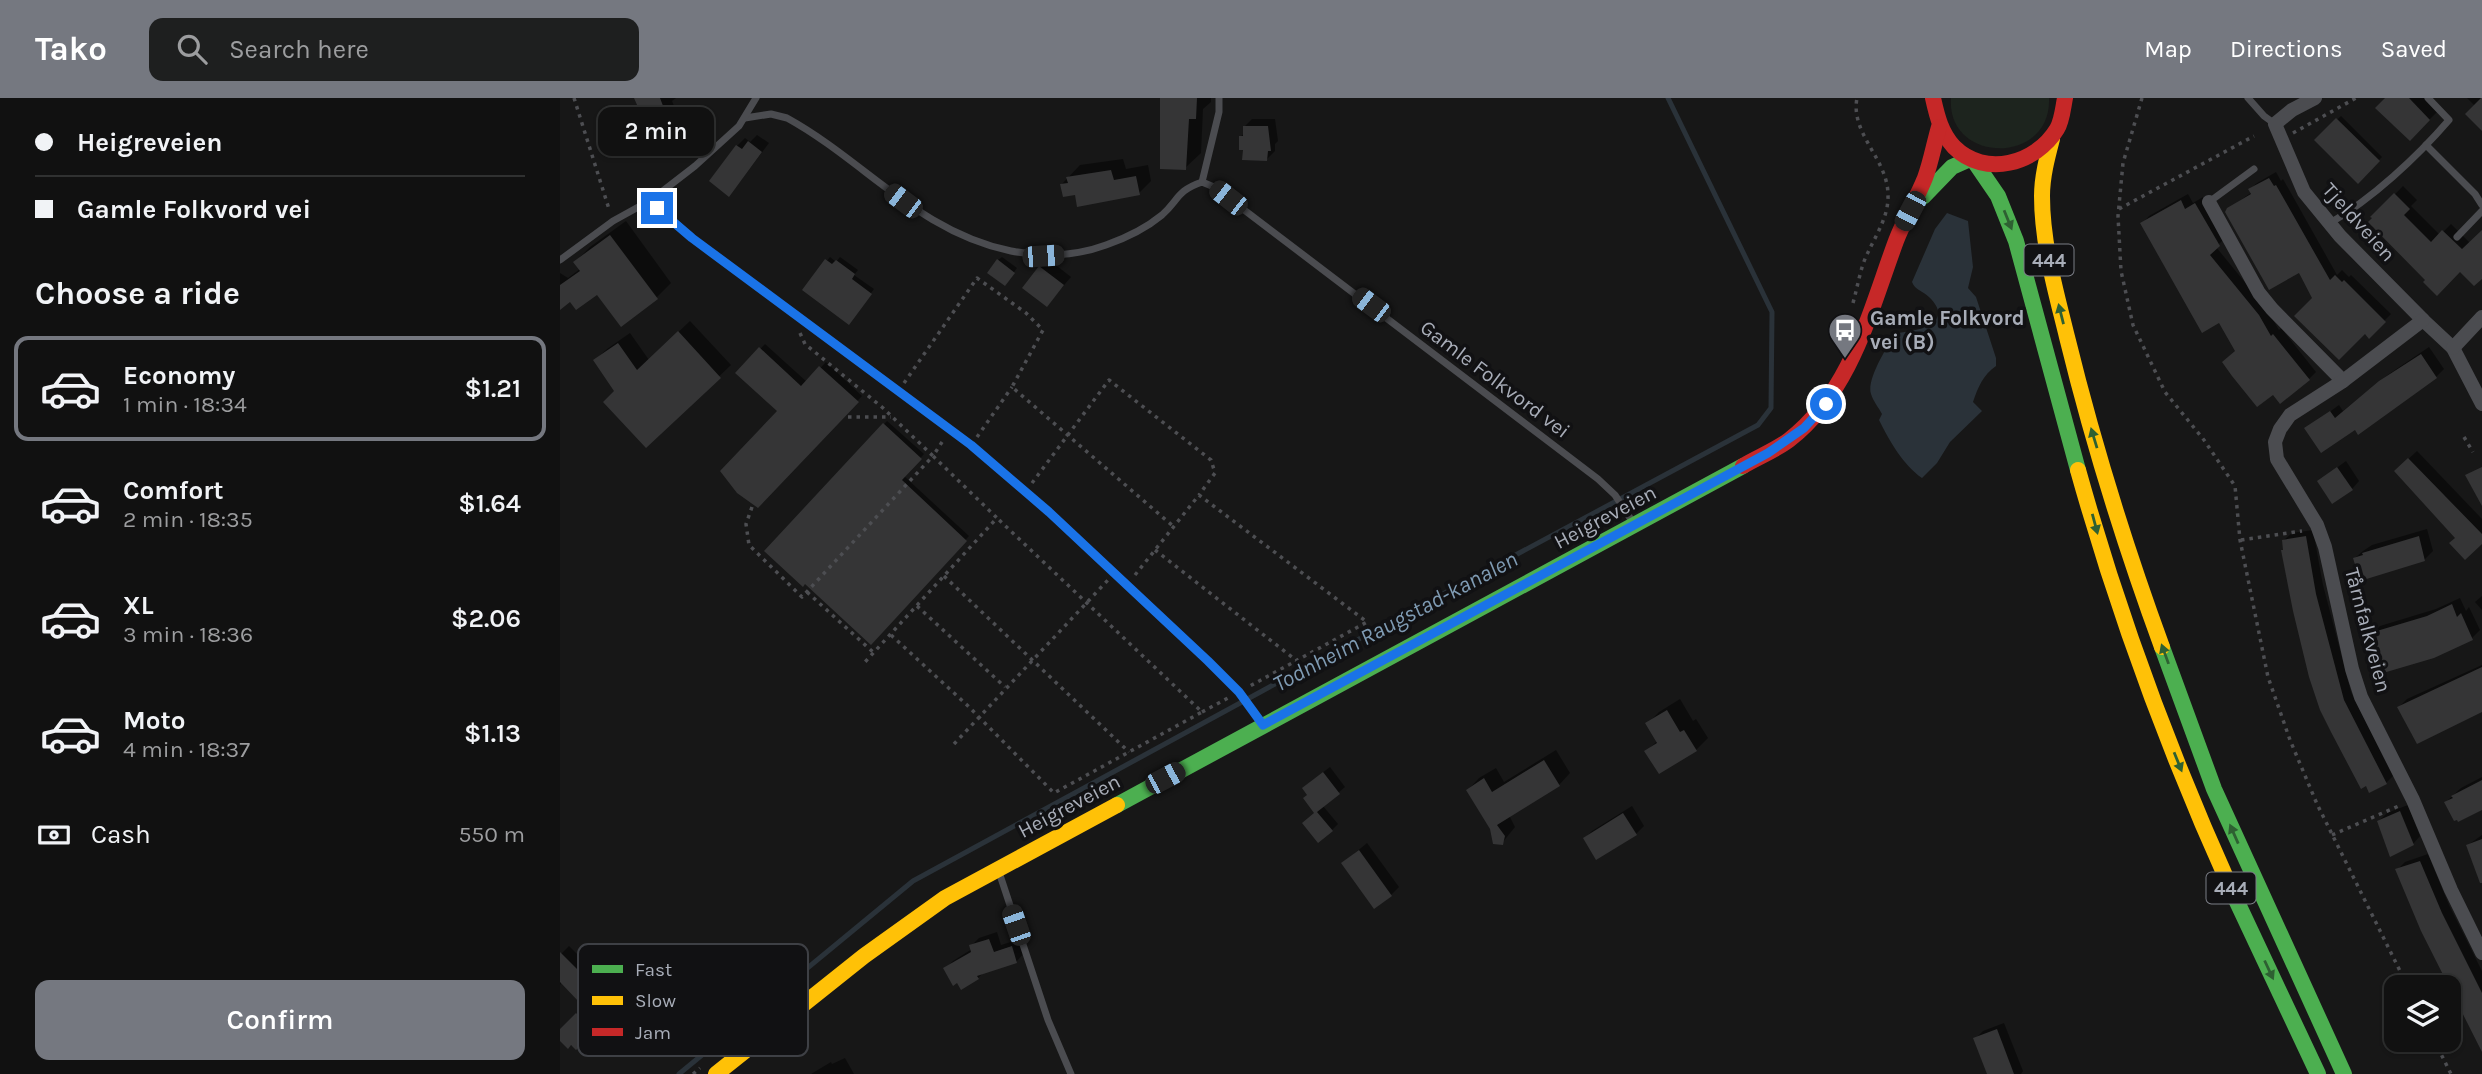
<!DOCTYPE html>
<meta charset="utf-8">
<style>
:root{--surface:#111;--page:#1e1f1f;--text:#f1f3f6;--muted:#9c9d9f;--line:#303131;--accent:#757880}
body{margin:0;font-family:Karla,sans-serif;background:var(--page);color:var(--text);height:100vh;display:flex;flex-direction:column;font-size:26px;white-space:nowrap}
*{box-sizing:border-box;margin:0}
p{font-size:23px;color:var(--muted)}
.icon{flex:none;width:38px;height:38px;fill:none;stroke:currentColor;stroke-width:2;stroke-linecap:round;stroke-linejoin:round}
.map{position:relative;flex:1;overflow:hidden}
.panel{display:flex;flex-direction:column;background:var(--surface);width:560px}
.panel>*{flex:none}
.top-card{display:grid;align-content:center;height:154px;padding:0 35px;background:var(--surface)}
.controls{position:absolute;left:1824px;top:877px;display:grid;gap:14px}
.controls a{display:grid;place-items:center;width:77px;height:77px;border-radius:14px;background:var(--surface);box-shadow:0 2px 5px #0004,0 0 0 2px var(--line);font-size:35px}
.end{position:absolute;width:32px;height:32px;margin:-16px;border:9px solid #1a73e8;background:#fff;box-shadow:0 0 0 4px #fff}
.from{border-radius:50%}
.bubble{position:absolute;height:49px;border-radius:14px;background:var(--surface);box-shadow:0 2px 5px #0004,0 0 0 2px var(--line);font-size:23px;font-weight:600;line-height:49px;text-align:center}
.car{position:absolute;width:21px;height:42px;margin:-21px -10px;border-radius:9px;box-shadow:0 0 5px 2px #0007;background:linear-gradient(#222 24%,#8ab4d8 0 40%,#222 0 76%,#8ab4d8 0 86%,#222 0)}
.top-card b{display:flex;align-items:center;gap:24px;height:66px;font-size:26px}
.top-card b+b{border-top:2px solid var(--line)}
.top-card i{width:18px;height:18px;background:var(--text)}
ul{padding:0;list-style:none}
li{display:flex;align-items:center;gap:21px;height:105px;margin:0 14px 10px;padding:0 21px;border:4px solid transparent;border-radius:14px}
li div{flex:1}
li b{display:block;font-size:26px}
li em{font-style:normal;font-weight:600}
li.current{border-color:var(--accent)}
li>.icon{width:63px;height:63px;stroke-width:1.5}
h2{padding:0 35px;font-size:32px;line-height:84px}
.pay{display:flex;align-items:center;gap:18px;height:77px;padding:0 35px;font-size:26px}
.pay p{margin-inline-start:auto}
.action{display:flex;gap:14px;margin-top:auto;padding:14px 35px}
.action a{flex:1;height:80px;border-radius:14px;background:var(--accent);color:#fff;font-size:28px;font-weight:600;line-height:80px;text-align:center}
header{display:flex;align-items:center;gap:42px;box-sizing:border-box;height:98px;padding:0 35px;background:var(--accent);color:#fff}
header strong{font-size:33px}
nav{display:flex;gap:38px;margin-inline-start:auto;font-size:24px}
.search{width:490px;height:63px;background:var(--page);display:flex;align-items:center;gap:18px;box-sizing:border-box;padding:0 24px;border-radius:14px;color:var(--muted);font-size:26px}
main{display:flex;flex:1;min-height:0}
.map>svg:first-child{display:block}
</style>
<header>
<strong>Tako</strong>
<div class="search"><svg class="icon" aria-label="search" viewBox="0 0 24 24"><circle cx="10" cy="10" r="6"/><path d="M15 15l6 6"/></svg>Search here</div>
<nav><a>Map</a><a>Directions</a><a>Saved</a></nav>
</header>
<main>
<section class="panel">
<div class="top-card">
<b><i class="from"></i>Heigreveien</b>
<b><i></i>Gamle Folkvord vei</b>
</div>
<h2>Choose a ride</h2>
<ul>
<li class="current"><svg class="icon" aria-label="car" viewBox="0 0 24 24"><path d="M5 17H2v-5l4-1 3-4h7l3 4 3 1v5h-3M9 17h6M6 11h13"/><circle cx="7" cy="17" r="2"/><circle cx="17" cy="17" r="2"/></svg><div><b>Economy</b><p>1 min · 18:34</p></div><em>$1.21</em></li>
<li><svg class="icon" aria-label="car" viewBox="0 0 24 24"><path d="M5 17H2v-5l4-1 3-4h7l3 4 3 1v5h-3M9 17h6M6 11h13"/><circle cx="7" cy="17" r="2"/><circle cx="17" cy="17" r="2"/></svg><div><b>Comfort</b><p>2 min · 18:35</p></div><em>$1.64</em></li>
<li><svg class="icon" aria-label="car" viewBox="0 0 24 24"><path d="M5 17H2v-5l4-1 3-4h7l3 4 3 1v5h-3M9 17h6M6 11h13"/><circle cx="7" cy="17" r="2"/><circle cx="17" cy="17" r="2"/></svg><div><b>XL</b><p>3 min · 18:36</p></div><em>$2.06</em></li>
<li><svg class="icon" aria-label="car" viewBox="0 0 24 24"><path d="M5 17H2v-5l4-1 3-4h7l3 4 3 1v5h-3M9 17h6M6 11h13"/><circle cx="7" cy="17" r="2"/><circle cx="17" cy="17" r="2"/></svg><div><b>Moto</b><p>4 min · 18:37</p></div><em>$1.13</em></li>
</ul>
<div class="pay"><svg class="icon" aria-label="cash" viewBox="0 0 24 24"><path d="M3 7h18v10H3z"/><circle cx="12" cy="12" r="2"/></svg>Cash<p>550 m</p></div>
<div class="action"><a>Confirm</a></div>
</section>
<div class="map">
<svg width="1922" height="976" viewBox="0 0 1922 976">
<rect width="100%" height="100%" fill="#171717"/>
<path fill="#1d241e" d="M1391,0H1489C1492,68 1386,66 1391,0Z"/>
<path fill="#2a3239" d="M1387,115L1408,123L1413,169L1408,190L1416,199L1436,260V268C1423,277 1418,289 1413,304L1422,313L1390,344L1377,365L1362,380C1343,367 1329,342 1319,322L1322,316C1319,310 1313,303 1311,296C1306,282 1328,246 1337,235C1357,233 1396,225 1369,199C1363,193 1355,192 1352,184L1375,131Z"/>
<g fill="#0007">
<polygon points="76,0 116,0 112,3 127,40 115,52"/>
<polygon points="602,0 651,0 651,4 643,11 641,55 625,70"/>
<polygon points="1828,0 1864,0 1877,14 1850,41"/>
<polygon points="1907,0 1922,0 1922,31 1915,8"/>
<polygon points="1781,18 1822,59 1798,83 1756,42"/>
<polygon points="692,21 715,21 718,43 715,46 715,53 707,61 684,50 680,39 685,35 685,28"/>
<polygon points="197,37 209,45 176,89 177,48 185,40 190,44"/>
<polygon points="563,61 566,71 588,67 591,83 579,95 516,95 502,86 520,67"/>
<polygon points="1716,74 1721,83 1723,81 1777,177 1782,172 1789,179 1791,177 1831,216 1809,238 1754,200 1739,173 1668,111 1692,94 1690,91 1697,85"/>
<polygon points="1843,88 1857,102 1851,108 1880,137 1891,126 1910,145 1922,134 1922,178 1900,172 1868,181 1813,119"/>
<polygon points="1628,96 1633,105 1643,99 1666,139 1656,149 1706,210 1719,232 1721,230 1756,274 1749,281 1677,252 1660,223 1582,126 1589,118"/>
<polygon points="66,123 111,185 96,200 37,194 10,202 0,210 0,175 8,180 20,171 15,164 30,149"/>
<polygon points="270,159 276,164 280,159 298,172 294,177 314,191 292,221 244,192"/>
<polygon points="442,159 457,170 448,182 438,162"/>
<polygon points="488,161 511,179 487,207 465,189"/>
<polygon points="130,223 171,267 86,348 56,293 35,262 47,251 70,235 89,262"/>
<polygon points="205,246 247,284 266,264 302,298 198,408 219,313 178,275"/>
<polygon points="1869,249 1884,271 1876,279 1795,330 1746,331 1779,307 1783,313 1829,276"/>
<polygon points="327,323 364,356 344,378 409,438 310,544 245,484 206,453"/>
<polygon points="1857,353 1922,421 1922,444 1898,439 1844,365"/>
<polygon points="1786,363 1799,383 1792,391 1759,383"/>
<polygon points="1867,431 1873,453 1865,461 1801,481 1795,460 1803,453 1812,447"/>
<polygon points="1753,432 1763,487 1791,594 1834,677 1826,685 1810,693 1724,442 1732,435"/>
<polygon points="1922,498 1922,512 1915,504"/>
<polygon points="1900,500 1906,513 1909,509 1920,532 1912,540 1873,558 1812,536 1820,528 1876,511"/>
<polygon points="1922,567 1922,613 1839,609 1847,601"/>
<polygon points="1120,601 1133,623 1136,621 1148,640 1136,652 1087,653 1097,643 1087,626 1099,614"/>
<polygon points="996,652 1010,675 999,687 949,717 955,729 942,745 908,692 919,680 936,670 944,684"/>
<polygon points="770,669 785,689 763,708 778,726 772,732 756,715 749,697 750,684"/>
<polygon points="1922,679 1922,710 1886,704 1901,690"/>
<polygon points="1848,707 1860,738 1853,746 1819,723 1827,715"/>
<polygon points="1072,708 1084,728 1076,736 1025,740 1032,733"/>
<polygon points="1922,737 1922,778 1908,747"/>
<polygon points="807,745 839,789 831,797 783,765"/>
<polygon points="1868,756 1889,807 1922,873 1922,950 1837,772 1845,764"/>
<polygon points="437,834 441,847 460,841 464,855 457,863 424,874 418,880 385,871 393,863 412,851 411,848 419,840"/>
<polygon points="9,848 42,881 20,902 2,884 0,887 0,857"/>
<polygon points="25,908 41,925 16,950 0,941 0,933"/>
<polygon points="1444,925 1463,973 1461,976 1429,976 1415,941 1423,933"/>
<polygon points="285,960 294,976 251,976 271,964 272,966"/>
</g>
<g fill="none" stroke-linecap="round" stroke-linejoin="round">
<polyline stroke="#2a3239" stroke-width="5" points="119,976 353,783 704,592 1198,327 1211,310 1212,214 1108,0"/>
</g>
<g fill="#353536">
<polygon points="74,0 100,0 105,13 100,15 116,54 100,60"/>
<polygon points="600,0 637,0 636,21 629,21 626,72 600,71"/>
<polygon points="1825,0 1849,0 1870,22 1850,43 1815,10"/>
<polygon points="1921,0 1922,0 1922,33 1905,16"/>
<polygon points="1776,20 1820,63 1798,86 1754,42"/>
<polygon points="683,28 708,28 711,53 708,53 707,63 682,62 683,52 679,52 679,38 683,38"/>
<polygon points="188,43 202,54 169,99 149,83 176,47 182,51"/>
<polygon points="551,72 554,82 576,78 580,97 517,109 515,97 503,99 500,86 508,85 506,79"/>
<polygon points="1709,80 1714,88 1716,87 1770,182 1775,177 1782,184 1784,182 1826,224 1809,241 1805,236 1779,262 1734,218 1752,200 1739,175 1709,192 1665,114 1667,110 1691,96 1688,91"/>
<polygon points="1834,95 1850,111 1844,117 1871,144 1882,132 1902,151 1922,132 1922,181 1914,188 1900,174 1877,198 1863,184 1865,182 1808,124 1812,120 1810,119"/>
<polygon points="1621,102 1625,111 1635,105 1660,148 1650,157 1699,217 1711,238 1713,236 1750,282 1720,306 1713,297 1697,309 1672,278 1662,264 1675,253 1659,225 1642,235 1580,125"/>
<polygon points="50,137 98,201 61,229 37,197 16,212 10,204 0,212 0,187 20,173 13,164"/>
<polygon points="265,161 272,166 276,162 295,176 292,181 312,196 289,227 242,192"/>
<polygon points="437,161 455,175 445,188 427,175"/>
<polygon points="479,168 504,187 487,209 462,190"/>
<polygon points="118,233 161,280 86,350 43,304 54,293 33,262 58,245 77,272"/>
<polygon points="199,249 241,288 259,268 299,304 198,410 177,395 160,373 217,313 175,275"/>
<polygon points="1861,256 1877,280 1798,337 1795,332 1761,355 1744,330 1770,313 1775,320 1819,283"/>
<polygon points="323,325 362,361 342,382 407,443 311,547 245,486 243,489 204,453"/>
<polygon points="1848,360 1922,436 1922,446 1905,462 1889,445 1895,440 1834,373"/>
<polygon points="1777,369 1793,392 1772,406 1757,383"/>
<polygon points="1922,369 1922,408 1905,377"/>
<polygon points="1746,438 1756,496 1784,602 1827,686 1809,695 1806,688 1801,691 1771,634 1760,612 1749,579 1733,513 1721,452 1723,452 1722,442"/>
<polygon points="1859,438 1865,463 1800,483 1793,460 1803,457 1802,455"/>
<polygon points="1892,506 1897,519 1901,515 1913,542 1874,560 1823,575 1810,535 1867,518"/>
<polygon points="1922,569 1922,614 1857,646 1837,609"/>
<polygon points="1107,612 1120,634 1124,632 1137,653 1099,676 1084,653 1097,645 1085,625"/>
<polygon points="984,662 1000,688 937,727 945,738 944,742 943,747 933,746 930,731 906,692 924,680 932,694"/>
<polygon points="763,674 780,696 757,714 773,733 758,745 742,725 754,715 743,700 747,697 742,690"/>
<polygon points="1922,682 1922,712 1898,724 1897,722 1894,723 1884,704 1893,700 1891,698"/>
<polygon points="1840,713 1854,747 1830,759 1817,723"/>
<polygon points="1063,715 1077,737 1036,762 1023,740"/>
<polygon points="1922,741 1922,785 1920,785 1906,747"/>
<polygon points="799,752 832,798 814,811 781,765"/>
<polygon points="1860,763 1882,815 1922,895 1922,954 1861,833 1835,771"/>
<polygon points="429,841 434,854 452,848 457,865 417,878 419,881 401,892 397,885 393,888 383,870 411,854 409,847"/>
<polygon points="0,854 35,889 20,905 0,884"/>
<polygon points="16,915 35,934 16,952 11,947 8,951 0,943 0,931"/>
<polygon points="1437,931 1454,976 1427,976 1413,940"/>
</g>
<g fill="none" stroke-linecap="round" stroke-linejoin="round">
<g stroke="#4d4e52" stroke-width="3.5" stroke-dasharray="3.5 5" stroke-linecap="butt">
<polyline points="14,0 49,111"/>
<polyline points="1582,0 1563,65 1558,118 1561,173 1573,227 1605,294 1644,342 1675,388 1680,442 1708,579 1730,642 1757,706 1848,889"/>
<polyline points="1733,35 1796,0"/>
<polyline points="1559,111 1694,38"/>
<path d="M1293,205C1296,194 1298,184 1301,173C1307,148 1329,125 1328,97C1328,61 1290,36 1297,0"/>
<polyline points="240,235 245,246 323,310 373,358 384,341"/>
<polyline points="344,285 417,180 466,215 483,232 452,289 614,429"/>
<polyline points="288,319 331,319"/>
<polyline points="417,339 452,289"/>
<polyline points="1904,339 1913,354"/>
<polyline points="472,385 549,282 651,362 655,375 639,397"/>
<polyline points="192,409 186,426 189,447 242,499 373,358 437,420 305,564"/>
<polyline points="1681,442 1742,433"/>
<polyline points="595,452 737,563"/>
<polyline points="575,477 639,397 807,524 690,588"/>
<polyline points="384,478 569,654"/>
<polyline points="247,494 314,555"/>
<polyline points="357,508 445,589"/>
<polyline points="331,537 407,607 494,695 642,614 437,420"/>
<polyline points="642,614 668,600"/>
<polyline points="394,646 548,482"/>
<polyline points="1772,737 1841,707"/>
<polyline points="1874,942 1891,976"/>
<polyline points="133,976 140,970"/>
</g>
<g stroke="#4b4c50" stroke-width="7">
<polyline points="1688,0 1704,18 1715,26"/>
<path d="M185,20L211,16L227,20C305,63 359,134 451,153C483,159 514,159 546,147C566,140 585,131 602,117C619,102 616,93 642,84L654,89L1038,381L1055,397L1074,426"/>
<polyline points="1866,47 1915,96 1922,107"/>
<polyline points="642,84 659,14 659,0"/>
<polyline points="91,102 132,140 411,347 489,414 648,563 679,594 702,626"/>
<polyline points="1649,104 1694,71"/>
<path d="M1770,125C1812,101 1857,59 1889,22L1868,0"/>
<polyline points="1897,139 1922,113"/>
<polyline points="0,162 53,123 91,102 135,68 179,28 196,0"/>
<polyline points="439,774 488,922 511,976"/>
</g>
<g stroke="#4b4c50" stroke-width="14">
<polyline points="1755,0 1732,12 1715,26 1744,94 1780,138 1863,222 1893,250 1922,306"/>
<polyline points="1649,104 1699,195 1712,211 1783,283"/>
<polyline points="1863,222 1783,283 1730,317 1720,331 1715,344 1717,361 1757,427 1765,449 1792,571 1801,599 1853,702 1891,792 1922,855"/>
<polyline points="1893,250 1922,219"/>
</g>
<g stroke="#4caf50" stroke-width="16">
<polyline points="1414,63 1438,98 1456,143 1518,372"/>
<polyline points="1363,99 1392,69 1410,61"/>
<polyline points="1602,549 1654,691 1784,976"/>
<polyline points="557,707 1183,368"/>
<polyline points="1671,791 1758,976"/>
</g>
<g stroke="#ffc107" stroke-width="16">
<path d="M1492,41C1487,60 1482,79 1482,98C1482,146 1496,194 1507,239C1533,345 1565,448 1602,549"/>
<path d="M1518,372C1558,515 1610,656 1671,791"/>
<polyline points="156,976 304,858 385,800 557,707"/>
</g>
<g stroke="#c62828" stroke-width="16">
<path d="M1373,0C1377,18 1381,35 1394,49C1425,80 1476,66 1497,31C1502,23 1503,10 1505,0"/>
<path d="M1183,368C1198,359 1216,352 1229,342C1291,294 1310,213 1336,143C1344,122 1356,102 1365,80C1371,64 1374,46 1379,29"/>
</g>
</g>
<defs><path id="oneway-solid" d="M-6-.8H1V-3.2L6.5 0L1 3.2V.8H-6Z" transform="scale(1.75)"/></defs>
<g fill="#2e6032">
<use href="#oneway-solid" transform="translate(1448 122) rotate(68)"/>
<use href="#oneway-solid" transform="translate(1501 216) rotate(-104)"/>
<use href="#oneway-solid" transform="translate(1534 340) rotate(-107)"/>
<use href="#oneway-solid" transform="translate(1535 426) rotate(75)"/>
<use href="#oneway-solid" transform="translate(1605 556) rotate(-110)"/>
<use href="#oneway-solid" transform="translate(1618 664) rotate(68)"/>
<use href="#oneway-solid" transform="translate(1674 736) rotate(-114)"/>
<use href="#oneway-solid" transform="translate(1709 872) rotate(65)"/>
</g>
<g fill="none" stroke-linecap="round" stroke-linejoin="round">
<polyline stroke="#1a73e8" stroke-width="9" points="97,110 132,140 411,347 489,414 648,563 679,594 703,627 1208,355 1244,330 1266,306"/>
</g>
<defs>
<symbol id="bus-pin" viewBox="-11 -11 22 30"><path d="M0 17L-7.5 6A9.5 9.5 0 1 1 7.5 6Z" fill="#757880" stroke="#111113"/><path d="M-5-6H5V4H4V6H2V4H-2V6H-4V4H-5ZM-3.5-4V0h7V-4ZM-3.5 1.2v1.5H-2V1.2ZM2 1.2v1.5H3.5V1.2Z" fill="#fff"/></symbol>
</defs>
<g fill-rule="evenodd">
<use href="#bus-pin" x="1266" y="213" width="38" height="52"/>
</g>
<g text-anchor="middle" stroke-width="7" stroke-linejoin="round" paint-order="stroke">
<g fill="#111113" stroke="#7b7e86" stroke-width="2">
<rect x="1464.5" y="146.5" width="49" height="31" rx="5"/>
<rect x="1646.5" y="774.5" width="49" height="31" rx="5"/>
</g>
<g font-size="19" font-weight="bold" fill="#a8adb8">
<text x="1489" y="169">444</text>
<text x="1671" y="797">444</text>
</g>
<g font-size="21" fill="#a8adb8" stroke="#111113">
<text transform="translate(1799 124) rotate(48)" y="7">Tjeldveien</text>
<text transform="translate(935 281) rotate(37)" y="7">Gamle Folkvord vei</text>
<text transform="translate(1045 419) rotate(-28)" y="7">Heigreveien</text>
<text transform="translate(1808 532) rotate(75)" y="7">Tårnfalkveien</text>
<text transform="translate(509 708) rotate(-28)" y="7">Heigreveien</text>
</g>
<g font-size="21" font-weight="bold" fill="#a8adb8" stroke="#111113" text-anchor="start">
<text x="1310" y="227">Gamle Folkvord<tspan x="1310" dy="24">vei (B)</tspan></text>
</g>
<g font-size="23" font-style="italic" fill="#7f9bb3" stroke="#111113">
<text transform="translate(835 523) rotate(-28)" y="8">Todnheim Raugstad-kanalen</text>
</g>
</g>
<rect x="18" y="846" width="230" height="112" rx="10" fill="#111113" stroke="#3e4045" stroke-width="2"/>
<rect x="32" y="867" width="31" height="8" fill="#4caf50"/>
<rect x="32" y="898" width="31" height="9" fill="#ffc107"/>
<rect x="32" y="930" width="31" height="8" fill="#c62828"/>
<g font-size="19" fill="#a8adb8">
<text x="75" y="878">Fast</text>
<text x="75" y="909">Slow</text>
<text x="75" y="941">Jam</text>
</g>
</svg>
<div class="controls">
<a><svg class="icon" aria-label="layers" viewBox="0 0 24 24"><path d="M12 4l9 5-9 5-9-5zM3 14l9 5 9-5"/></svg></a>
</div>
<i class="end from" style="left:1266px;top:306px"></i>
<i class="end" style="left:97px;top:110px"></i>
<div class="bubble" style="left:38px;top:9px;width:116px">2 min</div>
<i class="car" style="left:668px;top:100px;rotate:308deg"></i>
<i class="car" style="left:343px;top:103px;rotate:307deg"></i>
<i class="car" style="left:1350px;top:113px;rotate:208deg"></i>
<i class="car" style="left:483px;top:158px;rotate:86deg"></i>
<i class="car" style="left:811px;top:207px;rotate:307deg"></i>
<i class="car" style="left:605px;top:680px;rotate:62deg"></i>
<i class="car" style="left:456px;top:827px;rotate:341deg"></i>
</div>
</main>
